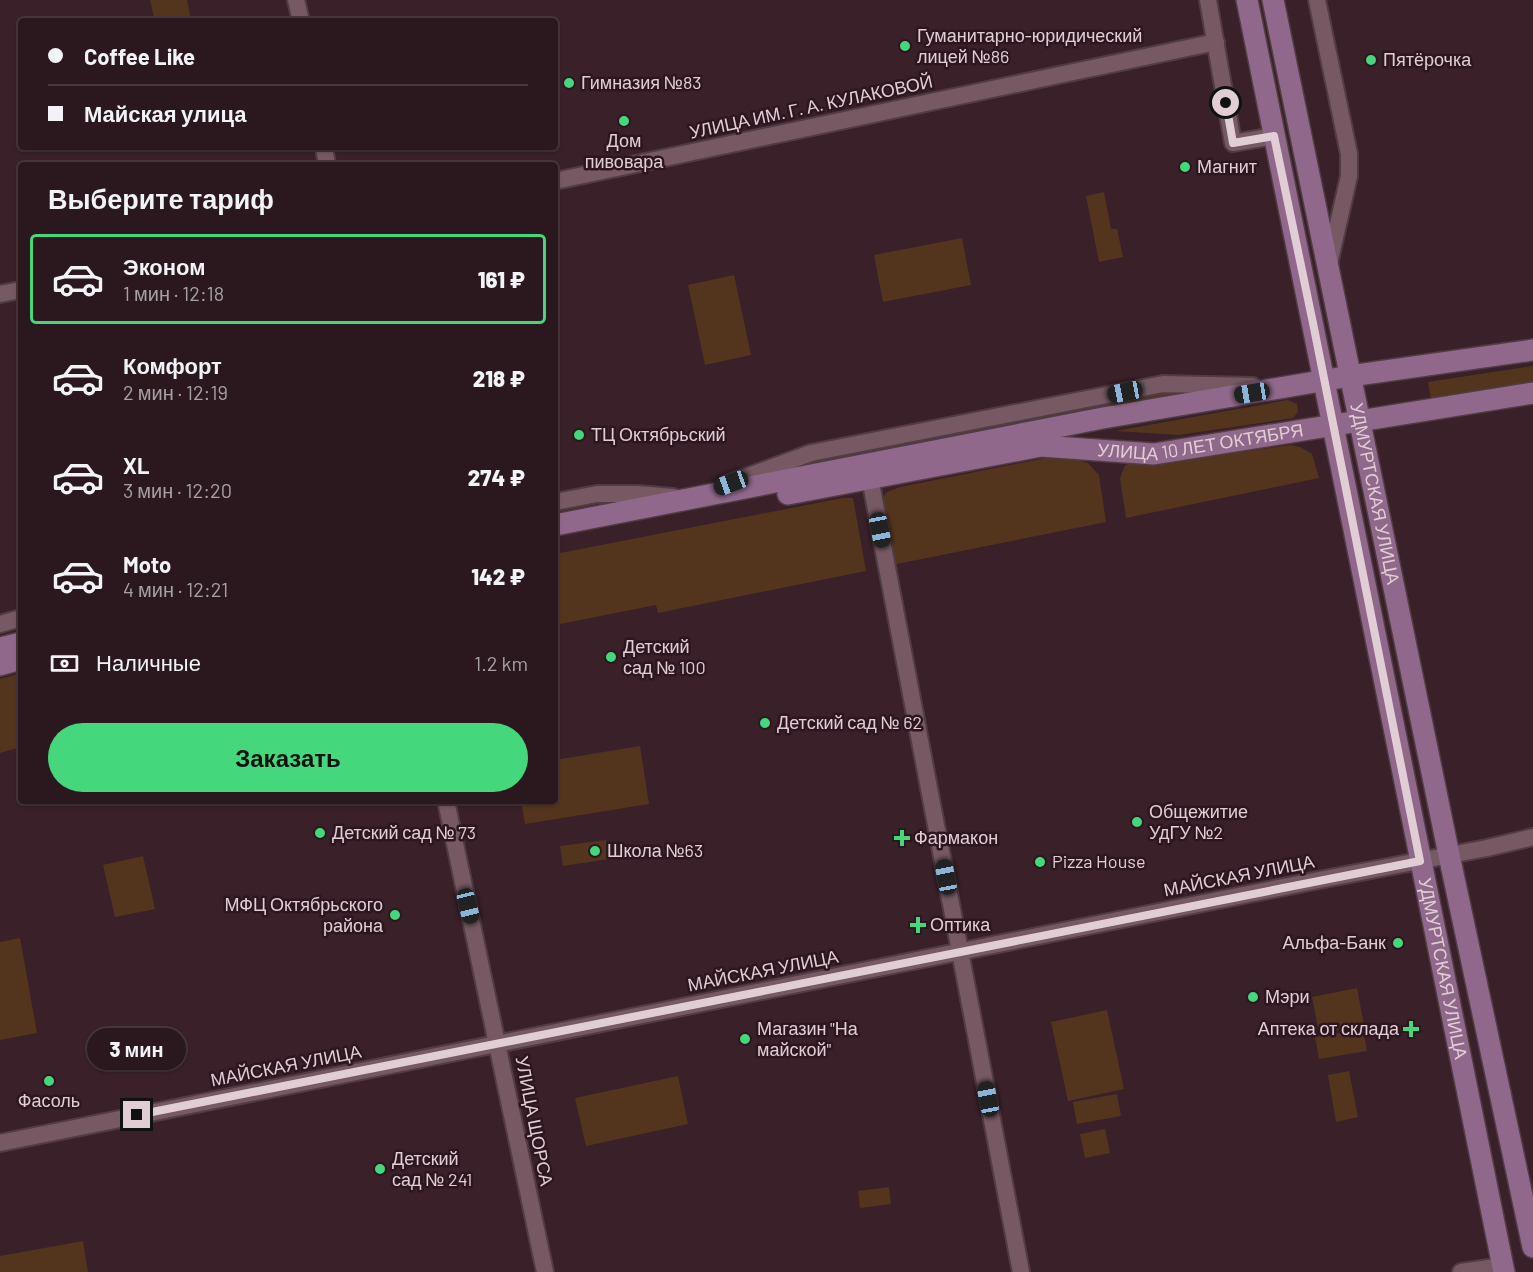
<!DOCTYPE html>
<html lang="ru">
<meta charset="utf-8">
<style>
:root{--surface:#2b181f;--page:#332128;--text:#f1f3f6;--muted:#a6a0a4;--line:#47373d;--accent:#44d77b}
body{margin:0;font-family:Barlow,sans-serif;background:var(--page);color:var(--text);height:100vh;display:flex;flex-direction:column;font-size:22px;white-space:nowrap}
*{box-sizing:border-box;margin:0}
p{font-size:20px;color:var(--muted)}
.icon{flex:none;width:33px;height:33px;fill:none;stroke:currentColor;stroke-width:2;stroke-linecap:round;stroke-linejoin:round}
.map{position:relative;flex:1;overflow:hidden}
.panel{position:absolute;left:18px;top:162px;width:540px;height:642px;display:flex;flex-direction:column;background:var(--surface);border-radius:6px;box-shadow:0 2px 4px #0004,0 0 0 2px var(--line)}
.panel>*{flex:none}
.hud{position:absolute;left:18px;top:18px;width:540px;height:132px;border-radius:6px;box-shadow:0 2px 4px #0004,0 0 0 2px var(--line);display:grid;align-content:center;height:132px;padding:0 30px;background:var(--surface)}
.end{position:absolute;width:27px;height:27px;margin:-14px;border:8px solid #e0ced4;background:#111;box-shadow:0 0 0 3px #111}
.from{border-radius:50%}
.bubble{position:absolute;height:42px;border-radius:21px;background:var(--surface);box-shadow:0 2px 4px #0004,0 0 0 2px var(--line);font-size:20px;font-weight:800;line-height:42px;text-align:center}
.car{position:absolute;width:18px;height:36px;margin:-18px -9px;border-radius:8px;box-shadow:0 0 4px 2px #0007;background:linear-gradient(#222 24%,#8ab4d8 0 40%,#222 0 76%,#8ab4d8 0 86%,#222 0)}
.hud b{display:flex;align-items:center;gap:21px;height:57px;font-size:22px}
.hud b+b{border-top:2px solid var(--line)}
.hud i{width:15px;height:15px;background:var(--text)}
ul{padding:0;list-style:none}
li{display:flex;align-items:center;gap:18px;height:90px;margin:0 12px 9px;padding:0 18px;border:3px solid transparent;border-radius:6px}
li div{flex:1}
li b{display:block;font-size:22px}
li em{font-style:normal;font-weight:800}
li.on{border-color:var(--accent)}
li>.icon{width:54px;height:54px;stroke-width:1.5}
h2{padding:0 30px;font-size:27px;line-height:72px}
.pay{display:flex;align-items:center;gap:15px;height:66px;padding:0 30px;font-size:22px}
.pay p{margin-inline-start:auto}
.action{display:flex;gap:12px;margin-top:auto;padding:12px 30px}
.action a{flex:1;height:69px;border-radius:36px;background:var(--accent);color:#111;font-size:24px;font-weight:800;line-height:69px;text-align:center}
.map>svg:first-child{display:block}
</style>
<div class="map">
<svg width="1533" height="1272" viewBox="0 0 1533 1272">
<rect width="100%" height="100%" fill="#392029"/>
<g fill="#53351d">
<polygon points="150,0 187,0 191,21 155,21"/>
<polygon points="1104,192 1111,229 1117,229 1123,257 1099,262 1086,196"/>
<polygon points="962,238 971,285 883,302 874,255"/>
<polygon points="734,275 751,355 705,365 688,285"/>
<polygon points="1533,366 1533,384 1431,400 1428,382"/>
<polygon points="1172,387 1211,391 754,479 816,458"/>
<polygon points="1287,400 1297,404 1298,412 1293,418 1179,435 1116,431"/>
<polygon points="1291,445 1300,447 1312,454 1319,478 1126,518 1120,478 1125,465 1134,463 1161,463"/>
<polygon points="1067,457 1088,463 1099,475 1106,522 892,565 880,501 887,492 900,487 1046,458"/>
<polygon points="843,498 853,498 866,571 658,613 656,605 555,625 555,554"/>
<polygon points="21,673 21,747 0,753 0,679"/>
<polygon points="640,746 649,804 525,824 521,801 555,801 555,760"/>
<polygon points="606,840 609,859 563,866 560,846"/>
<polygon points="143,856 155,909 115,917 103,865"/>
<polygon points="20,938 37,1033 0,1040 0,942"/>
<polygon points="1357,988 1364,1025 1319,1033 1312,997"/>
<polygon points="1107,1010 1124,1089 1068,1101 1051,1022"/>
<polygon points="1363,1029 1367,1051 1319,1059 1315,1037"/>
<polygon points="1349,1071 1358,1117 1336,1122 1328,1075"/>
<polygon points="678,1076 688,1124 586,1146 575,1098"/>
<polygon points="1117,1094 1121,1116 1077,1124 1073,1102"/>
<polygon points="1105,1129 1110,1153 1085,1158 1080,1134"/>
<polygon points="889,1187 891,1204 860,1208 858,1191"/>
<polygon points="83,1241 88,1272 0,1272 0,1256"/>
</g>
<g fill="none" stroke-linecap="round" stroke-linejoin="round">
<defs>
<g id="minor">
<polyline points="296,0 301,21"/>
<polyline points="1208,0 1233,143 1274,136"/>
<polyline points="1317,0 1349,154 1349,176 1329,264"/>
<polyline points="324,147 327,165"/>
<polyline points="555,181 1216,42"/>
<polyline points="0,294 21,290"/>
<polyline points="870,478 1021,1272"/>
<polyline points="727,484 811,453 1163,384 1253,386"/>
<polyline points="555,502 597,494 637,494 673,497"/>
<polyline points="0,624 21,618"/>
<polyline points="446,801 545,1272"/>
<polyline points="0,1143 1319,880 1487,848 1533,837"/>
<polyline points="1461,1272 1503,1266"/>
</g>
<g id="major">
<path id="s1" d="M1247,0L1504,1272"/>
<path id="s2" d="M1273,0L1449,855L1533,1247"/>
<path id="s3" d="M788,494L1041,446L1154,454L1533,393"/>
<polyline points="555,525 1103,418 1350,376 1533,350"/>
<polyline points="0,648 21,643"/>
<polyline points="0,665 21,659"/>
</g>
</defs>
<use href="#minor" stroke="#513c44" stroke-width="20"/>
<use href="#major" stroke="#513c44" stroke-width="24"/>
<use href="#minor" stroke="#765963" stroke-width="16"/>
<use href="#major" stroke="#90688b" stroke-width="21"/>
</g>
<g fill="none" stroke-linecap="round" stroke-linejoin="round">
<polyline stroke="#e0ced4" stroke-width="8" points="137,1115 1420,861 1314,328 1274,136 1233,143 1226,103"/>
</g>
<g fill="#44d77b" stroke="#2e1620" stroke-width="2">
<circle cx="905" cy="46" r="6"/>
<circle cx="1371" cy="60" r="6"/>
<circle cx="569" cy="83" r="6"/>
<circle cx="624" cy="121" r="6"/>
<circle cx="1185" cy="167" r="6"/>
<circle cx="579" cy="435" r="6"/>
<circle cx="611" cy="657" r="6"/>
<circle cx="765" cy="723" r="6"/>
<circle cx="1137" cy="822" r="6"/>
<circle cx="320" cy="833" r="6"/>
<path d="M899 829h6v6h6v6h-6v6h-6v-6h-6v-6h6z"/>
<circle cx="595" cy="851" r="6"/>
<circle cx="1040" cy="862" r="6"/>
<circle cx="395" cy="915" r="6"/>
<path d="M915 916h6v6h6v6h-6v6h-6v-6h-6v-6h6z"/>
<circle cx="1398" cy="943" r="6"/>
<circle cx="1253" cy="997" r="6"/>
<path d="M1408 1020h6v6h6v6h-6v6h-6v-6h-6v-6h6z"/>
<circle cx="745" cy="1039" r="6"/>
<circle cx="49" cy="1081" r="6"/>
<circle cx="380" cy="1169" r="6"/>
</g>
<g text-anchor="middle" stroke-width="5" stroke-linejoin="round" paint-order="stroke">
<g font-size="18" fill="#e0ced4" stroke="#2e1620" text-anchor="start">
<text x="917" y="42">Гуманитарно-юридический<tspan x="917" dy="21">лицей №86</tspan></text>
<text x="1383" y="66">Пятёрочка</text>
<text x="581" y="89">Гимназия №83</text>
<text x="624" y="147" text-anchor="middle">Дом<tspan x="624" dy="21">пивовара</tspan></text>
<text x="1197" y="173">Магнит</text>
<text x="591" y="441">ТЦ Октябрьский</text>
<text x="623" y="653">Детский<tspan x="623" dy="21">сад № 100</tspan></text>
<text x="777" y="729">Детский сад № 62</text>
<text x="1149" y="818">Общежитие<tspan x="1149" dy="21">УдГУ №2</tspan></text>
<text x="332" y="839">Детский сад № 73</text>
<text x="914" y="844">Фармакон</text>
<text x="607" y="857">Школа №63</text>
<text x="1052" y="868">Pizza House</text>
<text x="383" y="911" text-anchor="end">МФЦ Октябрьского<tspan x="383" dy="21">района</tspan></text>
<text x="930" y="931">Оптика</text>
<text x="1386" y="949" text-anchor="end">Альфа-Банк</text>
<text x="1265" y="1003">Мэри</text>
<text x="757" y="1035">Магазин "На<tspan x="757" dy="21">майской"</tspan></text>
<text x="1399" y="1035" text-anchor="end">Аптека от склада</text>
<text x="49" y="1107" text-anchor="middle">Фасоль</text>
<text x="392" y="1165">Детский<tspan x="392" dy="21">сад № 241</tspan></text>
</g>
<g font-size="18" fill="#e0ced4" stroke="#2e1620">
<text transform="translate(811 107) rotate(-12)" y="6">УЛИЦА ИМ. Г. А. КУЛАКОВОЙ</text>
<text dy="6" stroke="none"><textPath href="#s3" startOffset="418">УЛИЦА 10 ЛЕТ ОКТЯБРЯ</textPath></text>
<text dy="6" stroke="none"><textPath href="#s2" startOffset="504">УДМУРТСКАЯ УЛИЦА</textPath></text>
<text transform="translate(1239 876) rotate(-11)" y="6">МАЙСКАЯ УЛИЦА</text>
<text dy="6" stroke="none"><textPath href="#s1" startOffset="988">УДМУРТСКАЯ УЛИЦА</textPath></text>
<text transform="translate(763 971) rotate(-11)" y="6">МАЙСКАЯ УЛИЦА</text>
<text transform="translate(286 1066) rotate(-11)" y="6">МАЙСКАЯ УЛИЦА</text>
<text transform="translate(534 1121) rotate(79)" y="6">УЛИЦА ЩОРСА</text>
</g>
</g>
</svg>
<i class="end from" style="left:1226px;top:103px"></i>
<i class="end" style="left:137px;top:1115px"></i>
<div class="bubble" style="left:87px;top:1028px;width:99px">3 мин</div>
<i class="car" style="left:1125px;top:392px;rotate:259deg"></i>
<i class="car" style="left:1252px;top:393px;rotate:261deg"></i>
<i class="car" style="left:731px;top:483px;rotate:250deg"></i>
<i class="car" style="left:880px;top:530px;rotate:169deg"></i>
<i class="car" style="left:946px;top:877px;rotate:349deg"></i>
<i class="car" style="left:468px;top:906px;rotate:166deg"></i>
<i class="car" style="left:988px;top:1099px;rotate:349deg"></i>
<div class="hud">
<b><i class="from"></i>Coffee Like</b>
<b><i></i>Майская улица</b>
</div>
<section class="panel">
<h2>Выберите тариф</h2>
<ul>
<li class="on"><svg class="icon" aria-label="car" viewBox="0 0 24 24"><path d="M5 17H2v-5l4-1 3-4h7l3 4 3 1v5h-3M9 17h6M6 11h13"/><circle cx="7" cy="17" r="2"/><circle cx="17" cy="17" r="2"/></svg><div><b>Эконом</b><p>1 мин · 12:18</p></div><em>161 ₽</em></li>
<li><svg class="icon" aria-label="car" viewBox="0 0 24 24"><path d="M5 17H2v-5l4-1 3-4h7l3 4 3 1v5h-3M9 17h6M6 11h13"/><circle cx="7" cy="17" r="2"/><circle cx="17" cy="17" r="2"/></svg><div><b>Комфорт</b><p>2 мин · 12:19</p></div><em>218 ₽</em></li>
<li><svg class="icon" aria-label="car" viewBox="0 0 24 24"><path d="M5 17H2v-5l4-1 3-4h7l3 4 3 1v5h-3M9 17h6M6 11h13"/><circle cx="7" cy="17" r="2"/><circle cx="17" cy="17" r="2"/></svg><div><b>XL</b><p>3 мин · 12:20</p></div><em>274 ₽</em></li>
<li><svg class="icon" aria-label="car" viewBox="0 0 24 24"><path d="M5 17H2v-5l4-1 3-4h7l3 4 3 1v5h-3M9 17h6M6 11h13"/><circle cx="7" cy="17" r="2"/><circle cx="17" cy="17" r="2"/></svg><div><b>Moto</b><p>4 мин · 12:21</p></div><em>142 ₽</em></li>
</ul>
<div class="pay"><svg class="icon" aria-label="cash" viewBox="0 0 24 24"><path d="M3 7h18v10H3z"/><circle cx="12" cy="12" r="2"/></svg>Наличные<p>1.2 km</p></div>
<div class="action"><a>Заказать</a></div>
</section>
</div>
